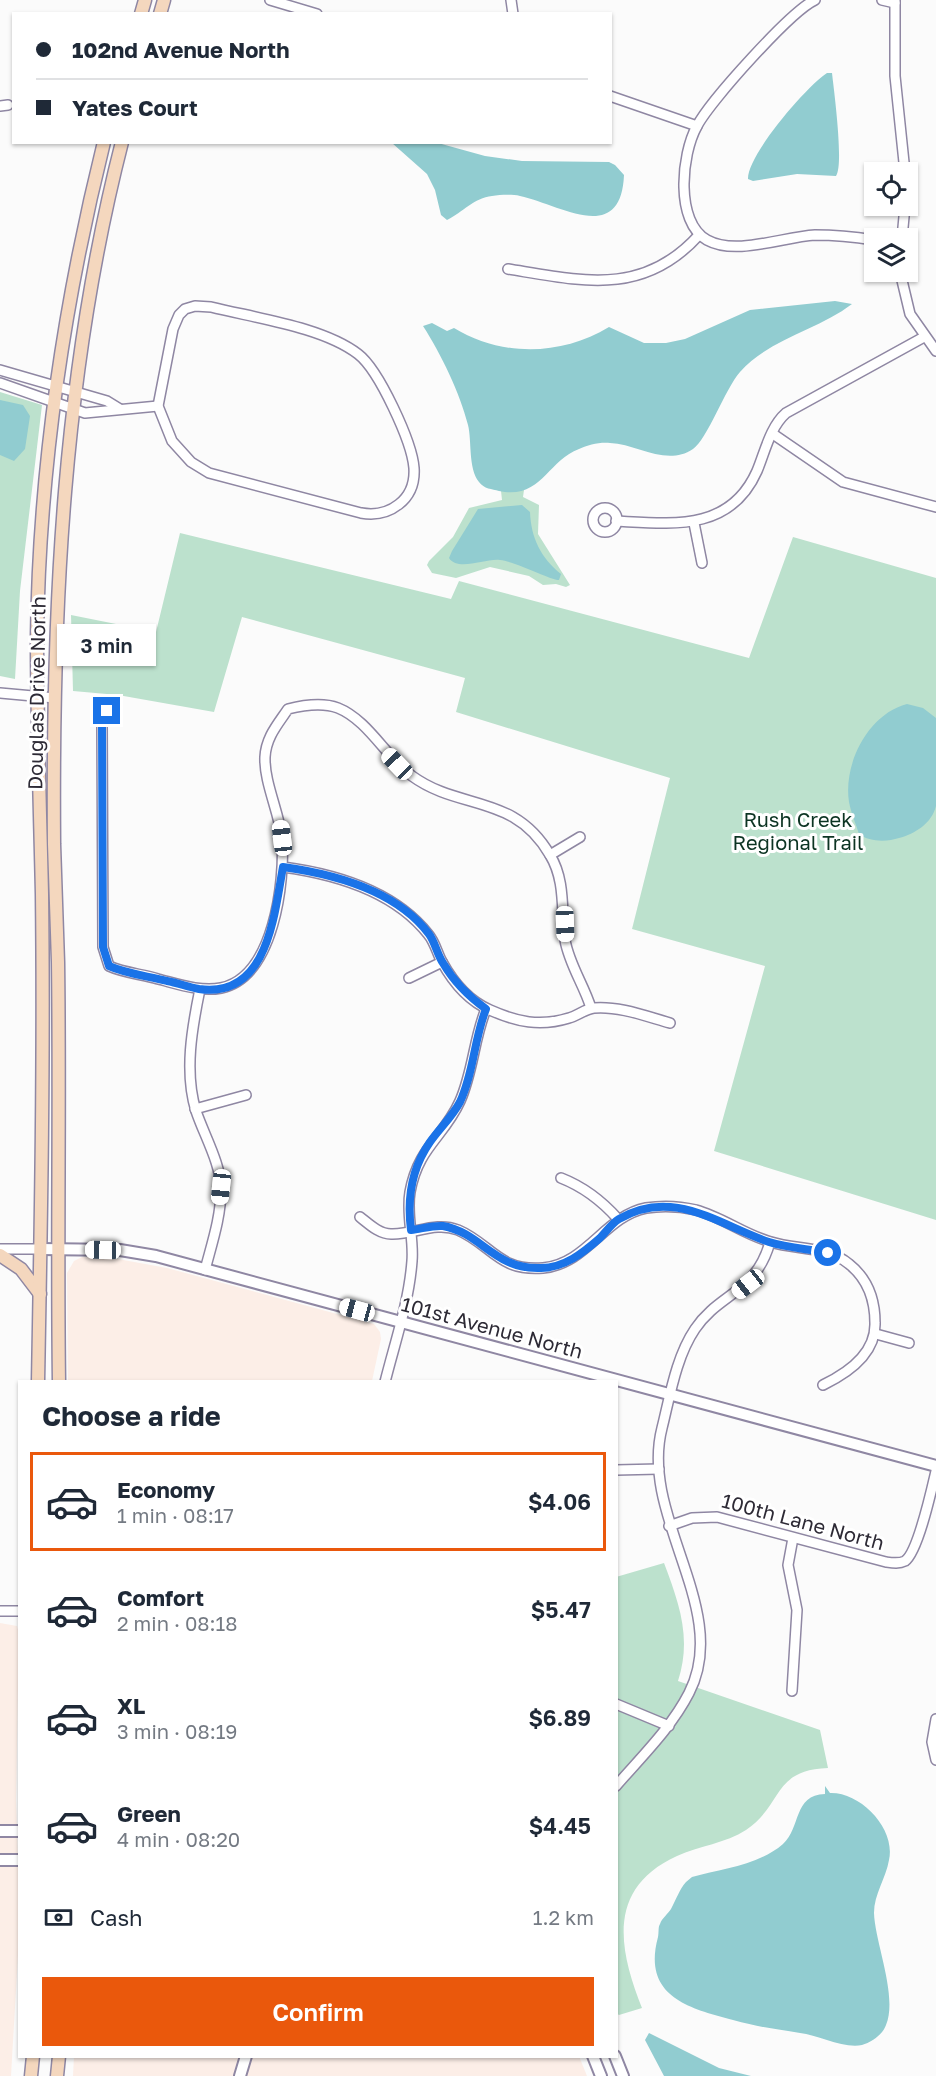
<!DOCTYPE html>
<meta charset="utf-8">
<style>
:root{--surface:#fff;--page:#f2f2f3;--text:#1f2937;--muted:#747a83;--line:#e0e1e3;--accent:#ea580c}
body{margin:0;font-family:"Golos Text",sans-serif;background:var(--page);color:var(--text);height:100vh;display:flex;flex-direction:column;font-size:22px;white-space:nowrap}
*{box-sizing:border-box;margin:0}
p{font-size:20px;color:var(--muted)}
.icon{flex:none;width:33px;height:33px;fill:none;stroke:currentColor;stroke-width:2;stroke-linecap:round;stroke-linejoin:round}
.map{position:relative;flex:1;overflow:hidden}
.sheet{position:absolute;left:18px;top:1380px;width:600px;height:678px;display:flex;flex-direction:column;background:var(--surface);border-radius:0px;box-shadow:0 2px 4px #0004}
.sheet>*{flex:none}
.hud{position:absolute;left:12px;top:12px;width:600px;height:132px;border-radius:0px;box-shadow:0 2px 4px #0004;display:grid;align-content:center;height:132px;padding:0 24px;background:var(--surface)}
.fabs{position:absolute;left:864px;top:162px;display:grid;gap:12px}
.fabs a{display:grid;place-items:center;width:54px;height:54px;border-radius:0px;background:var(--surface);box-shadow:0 2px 4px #0004;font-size:30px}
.end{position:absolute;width:27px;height:27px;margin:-14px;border:8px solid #1a73e8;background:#fff;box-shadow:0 0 0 3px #fff}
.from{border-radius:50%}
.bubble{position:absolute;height:42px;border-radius:0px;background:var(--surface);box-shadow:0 2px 4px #0004;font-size:20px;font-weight:600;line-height:42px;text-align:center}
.car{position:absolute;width:18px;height:36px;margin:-18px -9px;border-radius:8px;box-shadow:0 0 4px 2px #0007;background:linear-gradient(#fff 24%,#345 0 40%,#fff 0 76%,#345 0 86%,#fff 0)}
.hud b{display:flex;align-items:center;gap:21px;height:57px;font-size:22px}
.hud b+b{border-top:2px solid var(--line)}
.hud i{width:15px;height:15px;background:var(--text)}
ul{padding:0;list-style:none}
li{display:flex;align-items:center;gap:18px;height:99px;margin:0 12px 9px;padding:0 12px;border:3px solid transparent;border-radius:0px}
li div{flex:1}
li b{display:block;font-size:22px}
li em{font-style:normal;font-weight:600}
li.current{border-color:var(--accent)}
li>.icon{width:54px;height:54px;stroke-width:1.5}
h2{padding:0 24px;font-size:27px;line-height:72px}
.pay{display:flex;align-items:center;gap:15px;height:66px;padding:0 24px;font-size:22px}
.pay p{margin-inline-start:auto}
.cta{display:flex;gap:12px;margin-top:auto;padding:12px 24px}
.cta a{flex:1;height:69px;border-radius:0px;background:var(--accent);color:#fff;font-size:24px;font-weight:600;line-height:69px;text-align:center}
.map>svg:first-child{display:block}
</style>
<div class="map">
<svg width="936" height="2076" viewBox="0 0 936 2076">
<rect width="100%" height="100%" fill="#fbfbfb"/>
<g fill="#fceee7">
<polygon points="82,1257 118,1259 167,1268 374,1324 380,1332 381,1339 372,1381 68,1381 67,1273 74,1261"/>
<polygon points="0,1623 17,1626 19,1633 16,1800 20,1921 11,2076 0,2076"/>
<polygon points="74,2056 579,2056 587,2076 73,2076"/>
</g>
<g fill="#bce1cd">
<polygon points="0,392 42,405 20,591 15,679 0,676"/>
<polygon points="524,490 523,497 539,505 538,534 570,585 566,587 556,584 543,585 529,576 490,567 456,578 432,573 427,565 429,561 453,537 469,508 502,500 501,491"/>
<polygon points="180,533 451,599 459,581 749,658 793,537 936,578 936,1220 714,1151 765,966 632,929 670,778 456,712 465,678 242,617 214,712 118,695 73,691 71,615 156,632"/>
<path d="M664,1563C679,1603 692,1638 678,1681L820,1730L828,1768C772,1770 784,1804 746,1830C726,1843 699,1846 677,1856C607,1888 618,1948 642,2008L619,2015L616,2013V1577Z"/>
</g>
<g fill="#91ccd0">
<path d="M827,73H832C834,91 844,165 836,176L797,174L753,181L748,179C747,155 807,86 827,73Z"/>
<path d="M392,143H438L485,156L522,161L609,162L615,165L624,175C621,247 559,204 520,196C511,194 500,195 492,196C474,198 463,212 447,220L441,215L435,190L427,174Z"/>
<path d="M835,301L852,304C818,330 769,339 740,372C725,389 707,440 693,449C666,467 638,444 610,443C599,442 588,445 579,449C547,461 541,500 499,491C492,489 484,489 479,482C468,468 472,441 468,425C460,393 441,354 423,326L432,323L447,331L454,328C502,357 561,356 609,327L644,343H666L685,339L750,310Z"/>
<polygon points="0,400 23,405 30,416 25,449 14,461 0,455"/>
<path d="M522,505L530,512C531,538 541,558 561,574L559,580C550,580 517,562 500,560C486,558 458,572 449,558L452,551L478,509Z"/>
<path d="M907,704L923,708L936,718C936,739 936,788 936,806C932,823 915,834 899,838C887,842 869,842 859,834C856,824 851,813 849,802C843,764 868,714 907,704Z"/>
<path d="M825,1786L830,1793C861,1792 896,1829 889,1860C886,1878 874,1894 874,1913C875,1943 898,1996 886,2025C883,2034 872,2042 862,2045C844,2049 818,2035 800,2033C775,2029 758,2027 733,2020C688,2008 642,1996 658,1937C659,1932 658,1927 660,1924C662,1918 668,1914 671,1909C676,1900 679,1890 686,1882L692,1877C722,1869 759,1865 783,1844C801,1828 793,1795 825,1794Z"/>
<polygon points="649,2033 719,2068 751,2076 664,2076 645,2040"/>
</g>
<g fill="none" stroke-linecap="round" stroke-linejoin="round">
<defs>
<g id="minor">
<polyline points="270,0 317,14"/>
<polyline points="511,0 513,14"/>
<path d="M815,0C791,11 710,101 697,126C681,155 675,222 707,240C736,256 782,237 815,235C835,235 855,237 874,240"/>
<polyline points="882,0 895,3"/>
<polyline points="895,0 895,76 905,172"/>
<polyline points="610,96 697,126"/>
<polyline points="0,106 8,105"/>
<polyline points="902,238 905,206"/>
<path d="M508,269C582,281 643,297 699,235"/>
<polyline points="900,272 910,314 936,351"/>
<path d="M195,306L211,307C255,318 323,327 358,354C379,370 412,442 414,468C416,500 389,518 361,513L209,473L191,462L172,441L158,406L173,329L179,315L185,309Z"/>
<polyline points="0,370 107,401 120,409"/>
<polyline points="0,383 85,413 158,406"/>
<polyline points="773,434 843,482 936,507"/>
<circle cx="605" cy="520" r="12"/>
<path d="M616,521C672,524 730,532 757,471C765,452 770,427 786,413L924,337"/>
<polyline points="694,523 702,563"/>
<polyline points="0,693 55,698"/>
<path d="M107,711L102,725L103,947L109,966C124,973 142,974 158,979C178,984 200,992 221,988C274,977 285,882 282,838C279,812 264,782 265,757C266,737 278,724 288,709C304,705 322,702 338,708C368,720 386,757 412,776C460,811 514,793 550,855C566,881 561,912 565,940C569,964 584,985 591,1008"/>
<polyline points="550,855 580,837"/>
<path d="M283,867C335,874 394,891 428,934C435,942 437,953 442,962C453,982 469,1001 490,1010C517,1022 540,1027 569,1018C577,1016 585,1009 594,1008C619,1006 645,1016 670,1023"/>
<polyline points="409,978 442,962"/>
<path d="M200,989C192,1028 184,1072 196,1111C204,1135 221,1164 221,1189C221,1217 212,1243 205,1270"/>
<polyline points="195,1109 246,1095"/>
<path d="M561,1178C584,1187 602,1201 618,1219"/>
<path d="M360,1217C369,1224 379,1234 391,1234C414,1235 435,1221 458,1230C491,1244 499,1272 543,1268C587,1264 605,1216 646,1208C664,1205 679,1206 696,1210C722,1217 745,1235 771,1242C796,1250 828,1246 849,1264C868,1279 875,1299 875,1323C876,1354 848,1373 823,1385"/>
<polyline points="0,1249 40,1249"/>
<polyline points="876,1334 909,1343"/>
<path d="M385,1382C395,1342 409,1302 412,1261C414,1238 406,1215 410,1192C418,1147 444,1137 460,1101C473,1072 474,1038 486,1009"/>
<polyline points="616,1470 659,1469"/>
<path d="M669,1526L692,1518L717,1517L886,1562C893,1563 899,1564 905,1561C918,1552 932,1488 936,1471"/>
<polyline points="0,1611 20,1611"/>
<polyline points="792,1691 797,1610 788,1565 793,1538"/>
<polyline points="616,1704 669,1726"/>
<polyline points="936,1719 932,1742 936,1760"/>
<path d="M616,1786C642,1756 671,1728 689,1693C732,1610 639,1517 662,1428C670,1396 676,1357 695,1329C719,1293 756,1293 770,1242"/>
</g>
<g id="tertiary">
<polyline points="40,1249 120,1250 156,1256 936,1466"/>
<polyline points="0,1831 20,1831"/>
<polyline points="0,1860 20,1860"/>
<polyline points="593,2056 601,2076"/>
<polyline points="615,2056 623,2076"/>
<polyline points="240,2076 246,2056"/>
</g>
<g id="secondary">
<polyline points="141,14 145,0"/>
<polyline points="160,14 164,0"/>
<polyline points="0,1255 21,1269 40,1294"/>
<path d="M38,1382C41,1219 44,1056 42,894C40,808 37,723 37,637C39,472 64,303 104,142"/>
<path d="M59,1382C57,1242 60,1102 58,962C57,923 55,883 54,844C52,608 63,372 122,142"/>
<polyline points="31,2076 33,2056"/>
<polyline points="57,2076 59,2056"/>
</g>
</defs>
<use href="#minor" stroke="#8f87a3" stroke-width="12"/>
<use href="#tertiary" stroke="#8f87a3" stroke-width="14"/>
<use href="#secondary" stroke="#8f87a3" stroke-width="15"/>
<use href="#minor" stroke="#fff" stroke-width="9"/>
<use href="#tertiary" stroke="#fff" stroke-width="10"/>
<use href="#secondary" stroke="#f4d7be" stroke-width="12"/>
</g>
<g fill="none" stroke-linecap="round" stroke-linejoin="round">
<path stroke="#1a73e8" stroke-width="8" d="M107,711L102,725L103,947L109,966C127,974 148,976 167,981C178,983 188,987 199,989C268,999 274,915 283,867C334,874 396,890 429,934C435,942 437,954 443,963C454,982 468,996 486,1009C474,1039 474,1072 460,1102C452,1117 439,1129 430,1142C411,1169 407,1199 411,1230C421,1229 433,1225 443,1226C482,1233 494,1270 541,1268C564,1268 583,1253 600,1238C606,1232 612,1223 619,1219C673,1187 719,1225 769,1242C788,1248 809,1249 828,1253"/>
</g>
<g text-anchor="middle" stroke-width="6" stroke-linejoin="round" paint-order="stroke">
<g font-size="20" fill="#2d2a35" stroke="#fff">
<text transform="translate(37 693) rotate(-89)" y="7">Douglas Drive North</text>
<text transform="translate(492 1328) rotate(15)" y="7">101st Avenue North</text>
<text transform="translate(803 1522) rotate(15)" y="7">100th Lane North</text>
</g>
<g font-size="20" fill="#0c3423" stroke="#fff">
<text x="798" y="827">Rush Creek<tspan x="798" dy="23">Regional Trail</tspan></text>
</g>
</g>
</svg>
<div class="fabs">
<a><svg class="icon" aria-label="locate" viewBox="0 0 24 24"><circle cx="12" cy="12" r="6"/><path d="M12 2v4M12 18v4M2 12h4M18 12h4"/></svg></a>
<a><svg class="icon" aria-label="layers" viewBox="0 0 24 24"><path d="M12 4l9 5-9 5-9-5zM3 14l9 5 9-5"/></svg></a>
</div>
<i class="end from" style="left:828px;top:1253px"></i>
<i class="end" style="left:107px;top:711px"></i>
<div class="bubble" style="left:57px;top:624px;width:99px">3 min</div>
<i class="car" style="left:397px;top:764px;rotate:316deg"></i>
<i class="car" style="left:282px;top:838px;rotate:353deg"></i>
<i class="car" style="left:565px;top:924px;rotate:178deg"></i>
<i class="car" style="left:221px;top:1187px;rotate:186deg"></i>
<i class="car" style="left:103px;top:1250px;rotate:271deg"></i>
<i class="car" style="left:748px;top:1284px;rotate:232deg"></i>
<i class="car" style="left:357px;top:1310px;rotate:285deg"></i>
<div class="hud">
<b><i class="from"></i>102nd Avenue North</b>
<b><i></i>Yates Court</b>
</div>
<section class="sheet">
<h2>Choose a ride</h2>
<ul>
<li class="current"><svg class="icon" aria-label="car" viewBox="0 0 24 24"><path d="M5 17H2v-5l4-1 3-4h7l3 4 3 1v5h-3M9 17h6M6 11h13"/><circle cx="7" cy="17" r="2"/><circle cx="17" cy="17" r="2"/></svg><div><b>Economy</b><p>1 min · 08:17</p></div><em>$4.06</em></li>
<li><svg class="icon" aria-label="car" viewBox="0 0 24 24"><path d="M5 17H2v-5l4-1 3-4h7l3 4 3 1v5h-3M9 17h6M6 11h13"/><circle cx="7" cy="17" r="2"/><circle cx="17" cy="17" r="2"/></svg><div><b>Comfort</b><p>2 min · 08:18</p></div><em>$5.47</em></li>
<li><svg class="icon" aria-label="car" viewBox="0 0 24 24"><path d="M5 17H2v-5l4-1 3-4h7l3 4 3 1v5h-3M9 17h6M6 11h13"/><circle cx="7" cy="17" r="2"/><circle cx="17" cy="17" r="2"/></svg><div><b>XL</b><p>3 min · 08:19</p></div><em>$6.89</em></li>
<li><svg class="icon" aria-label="car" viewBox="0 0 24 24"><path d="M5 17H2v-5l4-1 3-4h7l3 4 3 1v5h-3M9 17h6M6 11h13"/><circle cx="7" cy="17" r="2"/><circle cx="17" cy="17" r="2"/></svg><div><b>Green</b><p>4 min · 08:20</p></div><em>$4.45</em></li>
</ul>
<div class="pay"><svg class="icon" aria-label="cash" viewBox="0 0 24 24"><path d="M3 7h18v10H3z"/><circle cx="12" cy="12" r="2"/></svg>Cash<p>1.2 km</p></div>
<div class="cta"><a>Confirm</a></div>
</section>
</div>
